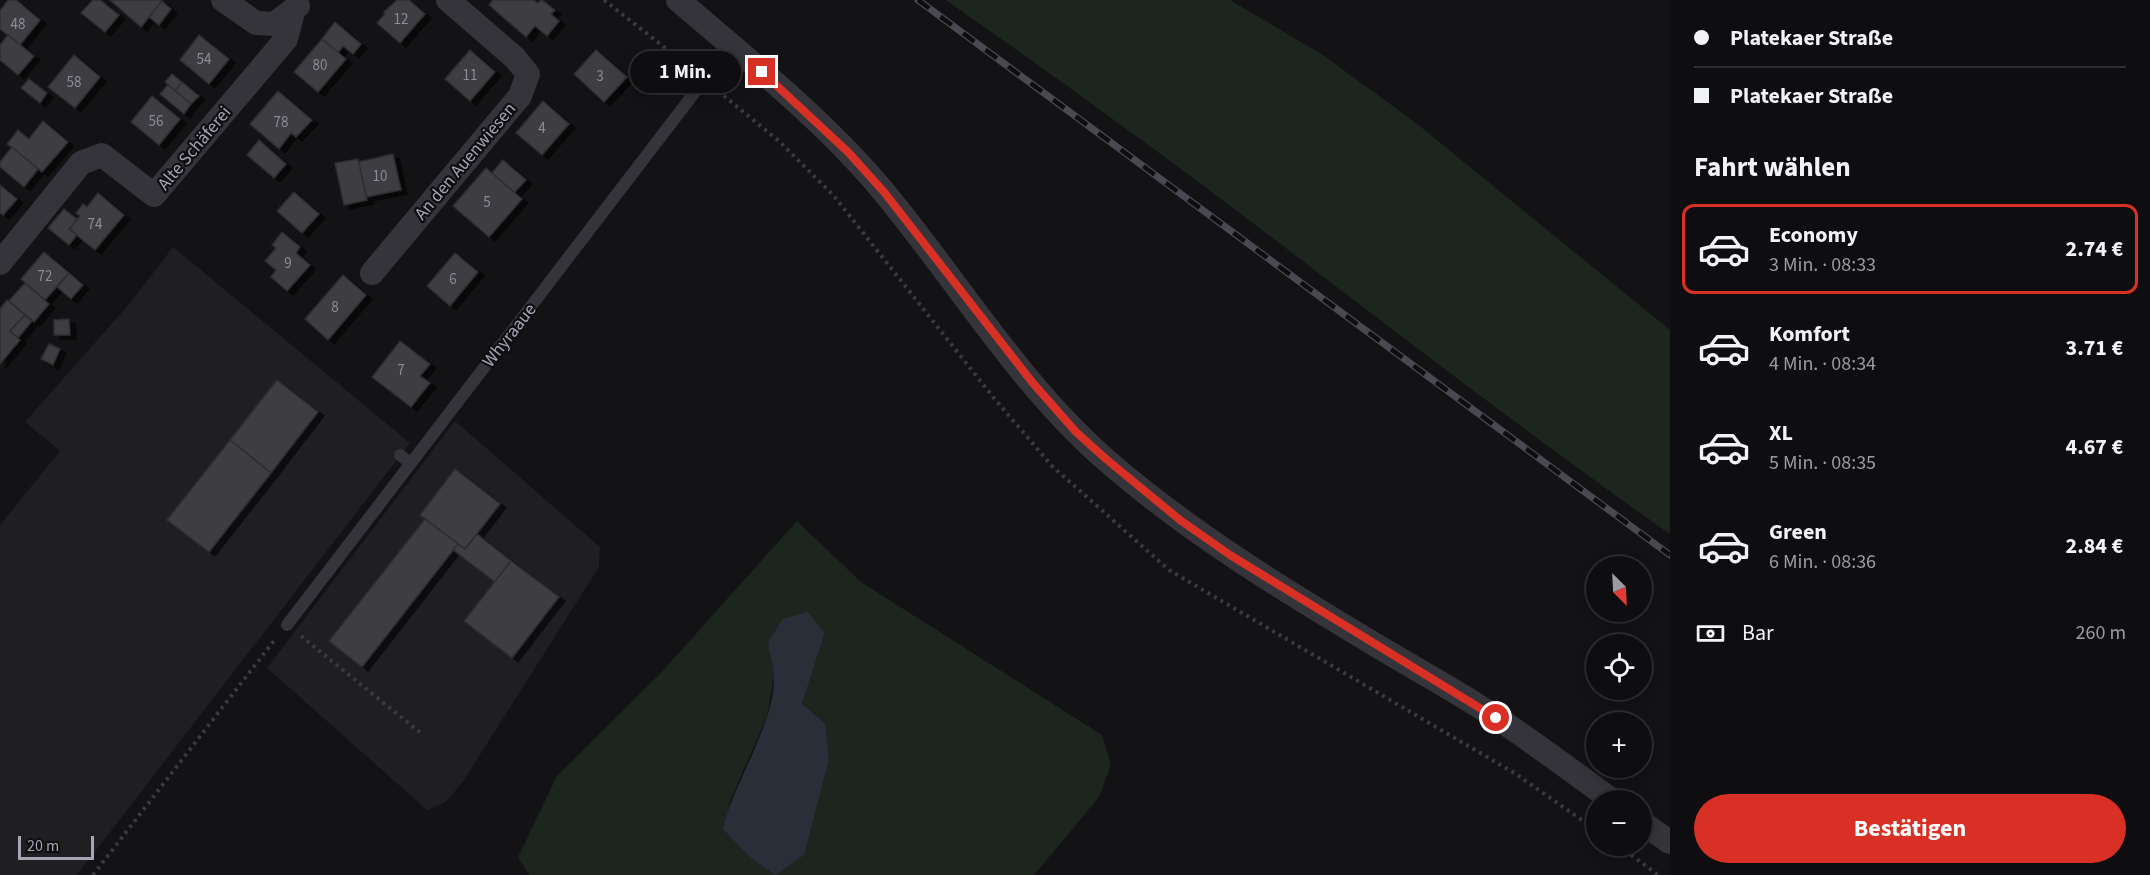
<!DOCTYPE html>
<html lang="de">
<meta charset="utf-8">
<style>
:root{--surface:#0e0e10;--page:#1c1c1e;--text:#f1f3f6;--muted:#9b9c9f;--line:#2e2e30;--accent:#d93025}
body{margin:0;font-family:"Source Sans 3",sans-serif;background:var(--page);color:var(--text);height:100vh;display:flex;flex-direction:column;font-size:22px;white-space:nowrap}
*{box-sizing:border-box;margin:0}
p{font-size:20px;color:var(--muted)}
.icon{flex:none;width:33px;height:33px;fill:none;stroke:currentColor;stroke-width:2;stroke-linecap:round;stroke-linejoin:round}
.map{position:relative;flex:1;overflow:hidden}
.details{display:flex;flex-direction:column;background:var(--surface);width:480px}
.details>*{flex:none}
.banner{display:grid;align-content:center;height:132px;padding:0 24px;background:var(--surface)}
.needle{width:39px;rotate:156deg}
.controls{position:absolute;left:1586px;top:556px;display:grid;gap:12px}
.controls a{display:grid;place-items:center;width:66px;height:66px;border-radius:50%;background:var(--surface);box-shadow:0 3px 15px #0003,0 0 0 2px var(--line);font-size:30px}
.scale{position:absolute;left:18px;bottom:15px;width:76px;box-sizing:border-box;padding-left:6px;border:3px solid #a4a6b6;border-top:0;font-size:16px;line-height:21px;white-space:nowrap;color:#a4a6b6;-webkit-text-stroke:4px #0e0e10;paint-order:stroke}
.end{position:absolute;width:27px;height:27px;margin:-14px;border:8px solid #d93025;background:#fff;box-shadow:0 0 0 3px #fff}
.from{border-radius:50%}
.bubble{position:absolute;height:42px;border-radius:21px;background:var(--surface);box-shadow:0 3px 15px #0003,0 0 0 2px var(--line);font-size:20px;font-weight:700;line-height:42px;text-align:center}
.banner b{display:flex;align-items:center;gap:21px;height:57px;font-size:22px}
.banner b+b{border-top:2px solid var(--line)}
.banner i{width:15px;height:15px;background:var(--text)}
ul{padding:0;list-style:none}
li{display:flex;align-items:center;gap:18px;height:90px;margin:0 12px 9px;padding:0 12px;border:3px solid transparent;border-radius:12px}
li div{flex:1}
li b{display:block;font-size:22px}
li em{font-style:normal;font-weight:700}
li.active{border-color:var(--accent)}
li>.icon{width:54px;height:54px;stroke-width:1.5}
h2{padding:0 24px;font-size:27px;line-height:72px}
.pay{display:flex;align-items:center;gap:15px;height:66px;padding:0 24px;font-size:22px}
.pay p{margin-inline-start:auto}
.button{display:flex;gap:12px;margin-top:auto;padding:12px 24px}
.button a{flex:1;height:69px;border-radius:36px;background:var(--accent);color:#fff;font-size:24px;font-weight:700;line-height:69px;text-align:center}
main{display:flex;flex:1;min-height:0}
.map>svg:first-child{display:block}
</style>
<main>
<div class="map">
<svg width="1670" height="875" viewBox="0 0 1670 875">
<defs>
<filter id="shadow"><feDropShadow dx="6" dy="4" stdDeviation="0" flood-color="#0009"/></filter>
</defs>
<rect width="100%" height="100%" fill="#131315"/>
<g fill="#1f1f22">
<polygon points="173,247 410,443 77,875 0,875 0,525 60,451 25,422 130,303"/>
<polygon points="455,421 600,547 599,567 464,780 446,802 427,810 267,668"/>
</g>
<g fill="#1d251f" fill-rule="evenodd">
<path d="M946,0H1230L1323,55L1416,123L1670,330V534C1530,436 1395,331 1258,227C1156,149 1051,74 946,0Z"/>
<path d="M797,521L861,582L1102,735L1111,765L1099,797L1034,875H529L518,857L557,776L659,675ZM825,634L802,704L825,723L728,806L767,716L774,676Z"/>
</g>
<path fill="#292f39" d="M807,612L825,633L802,704L825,723L829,759L804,855L775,875L749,856L723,829C734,780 776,724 774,674C773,664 770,653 768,642L783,619Z"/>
<g fill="#3d3d42" stroke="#2e2d31" stroke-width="1.5" filter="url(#shadow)">
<polygon points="8,0 16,0 40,20 20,45 0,29 0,11"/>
<polygon points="93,0 100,0 119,15 105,32 81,13"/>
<polygon points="110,0 160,0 162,1 141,27"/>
<polygon points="397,0 409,0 425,14 400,43 377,23 385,14 384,12"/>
<polygon points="493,0 534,0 537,3 542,0 555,10 551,14 559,21 547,36 535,26 526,37 489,5"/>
<polygon points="162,1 171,9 159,25 149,17"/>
<polygon points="335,22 361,44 353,54 343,46 338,53 322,39"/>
<polygon points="8,35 34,56 18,75 0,60 0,45"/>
<polygon points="199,35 229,59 209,84 180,60"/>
<polygon points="322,39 346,59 318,92 294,72"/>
<polygon points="470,50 495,72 470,101 445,79"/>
<polygon points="596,50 627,77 604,102 574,74"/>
<polygon points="74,55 100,77 75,108 48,87"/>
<polygon points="172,74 182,82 175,91 165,82"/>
<polygon points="29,79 47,93 40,103 21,88"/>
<polygon points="182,82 199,96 191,104 175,91"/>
<polygon points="168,85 191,104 184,114 160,94"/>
<polygon points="278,91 312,120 296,137 291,133 279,149 250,124"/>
<polygon points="152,96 180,119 159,145 131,122"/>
<polygon points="543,101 569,124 542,155 516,133"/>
<polygon points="43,121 68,142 42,172 7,144 18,130 29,139"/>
<polygon points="259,140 286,164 274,178 247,155"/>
<polygon points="12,147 38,169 24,187 0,167 0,162"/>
<polygon points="393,154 401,190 366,197 358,162"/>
<polygon points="358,159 367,200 344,205 335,163"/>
<polygon points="503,160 526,180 514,193 492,173"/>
<polygon points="486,168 522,199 489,237 453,206"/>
<polygon points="0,185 17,199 3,215 0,213"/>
<polygon points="294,192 319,214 302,233 277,211"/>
<polygon points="98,193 124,215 95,250 69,229 80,216 76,213 83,204 87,207"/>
<polygon points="64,209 77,219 69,229 77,235 69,245 48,228"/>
<polygon points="282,232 300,247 296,253 310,265 287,291 271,277 276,270 265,261 276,248 272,245"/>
<polygon points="44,252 69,273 45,300 21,279"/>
<polygon points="455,253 478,272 450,306 427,286"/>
<polygon points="69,273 83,285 71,299 57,287"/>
<polygon points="343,275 366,295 328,340 305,319"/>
<polygon points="25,283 49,304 34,322 9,301"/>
<polygon points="7,300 25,315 10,331 20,340 0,364 0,309"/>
<polygon points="25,315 32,321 18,338 10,331"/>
<polygon points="69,319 70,335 54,335 54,320"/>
<polygon points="400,341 430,364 420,376 430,383 411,407 372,377"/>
<polygon points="49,344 60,349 53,365 41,359"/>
<polygon points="277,380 318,412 271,473 230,440"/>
<polygon points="230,440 271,473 209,552 167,520"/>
<polygon points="455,469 500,504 465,549 420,515"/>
<polygon points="425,519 458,544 362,667 329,641"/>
<polygon points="477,534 511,561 495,582 453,550 458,544 465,549"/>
<polygon points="511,561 559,597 512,658 464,621"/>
</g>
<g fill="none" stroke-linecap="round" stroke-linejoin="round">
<g stroke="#3a3a41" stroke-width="4" stroke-dasharray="3 4.5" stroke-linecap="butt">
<polyline points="604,0 692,69"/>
<polyline points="718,91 780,142 834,196 993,397 1052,466 1169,570 1516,774 1596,830"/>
<polyline points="301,636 422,734"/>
<polyline points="1619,846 1658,875"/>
<polyline points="93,875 276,638"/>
</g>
<g stroke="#34343a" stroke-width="12">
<polyline points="400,455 410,463"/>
<polyline points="287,625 731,45"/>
</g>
<g stroke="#34343a" stroke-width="24">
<polyline points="223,0 256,23 274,24 298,6"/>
<path d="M678,0C749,61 823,119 883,191C957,280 1019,384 1106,460C1191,534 1287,592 1384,650C1416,669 1449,687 1480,707C1526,736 1569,769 1613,801"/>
<polyline points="0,263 81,163 102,155 154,195 286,39 293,12"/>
<polyline points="372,273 520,96 528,74 515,58 448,0"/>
<polyline points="1641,822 1670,842"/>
</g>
<defs>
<polyline id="rail" points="918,0 1670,555"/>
</defs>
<use href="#rail" stroke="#494951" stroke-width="7"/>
<use href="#rail" stroke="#0e0e10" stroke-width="4.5" stroke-dasharray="14" stroke-linecap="butt"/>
</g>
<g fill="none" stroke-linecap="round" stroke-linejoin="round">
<polyline stroke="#d93025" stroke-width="8" points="762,72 848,152 884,192 1032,382 1076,432 1106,459 1180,520 1230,555 1496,718"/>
</g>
<g text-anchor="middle" stroke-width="4.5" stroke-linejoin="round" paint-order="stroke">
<g font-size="15" fill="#8a8c99">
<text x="401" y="24">12</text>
<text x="18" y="29">48</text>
<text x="204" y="64">54</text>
<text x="320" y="70">80</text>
<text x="470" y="80">11</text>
<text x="600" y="81">3</text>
<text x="74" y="87">58</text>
<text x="156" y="126">56</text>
<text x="281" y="127">78</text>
<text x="542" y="133">4</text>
<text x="380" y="181">10</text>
<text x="487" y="207">5</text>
<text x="95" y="229">74</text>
<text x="288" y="268">9</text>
<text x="45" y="281">72</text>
<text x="453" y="284">6</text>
<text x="335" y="312">8</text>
<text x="401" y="375">7</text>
</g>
<g font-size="18" fill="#a4a6b6" stroke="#0e0e10">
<text transform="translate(194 148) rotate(-50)" y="6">Alte Schäferei</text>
<text transform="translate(465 161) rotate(-50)" y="6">An den Auenwiesen</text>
<text transform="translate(509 335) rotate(-52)" y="6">Whyraaue</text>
</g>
</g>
</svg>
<div class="controls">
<a><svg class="needle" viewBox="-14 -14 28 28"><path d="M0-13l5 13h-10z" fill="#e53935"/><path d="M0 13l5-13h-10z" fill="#9b9c9f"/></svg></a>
<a><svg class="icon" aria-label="locate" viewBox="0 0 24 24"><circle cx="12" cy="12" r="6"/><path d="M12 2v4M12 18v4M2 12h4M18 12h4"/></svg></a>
<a>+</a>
<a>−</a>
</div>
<div class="scale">20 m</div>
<i class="end from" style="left:1496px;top:718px"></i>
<i class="end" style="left:762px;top:72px"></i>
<div class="bubble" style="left:630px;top:51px;width:111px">1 Min.</div>
</div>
<section class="details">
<div class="banner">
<b><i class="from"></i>Platekaer Straße</b>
<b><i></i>Platekaer Straße</b>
</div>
<h2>Fahrt wählen</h2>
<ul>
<li class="active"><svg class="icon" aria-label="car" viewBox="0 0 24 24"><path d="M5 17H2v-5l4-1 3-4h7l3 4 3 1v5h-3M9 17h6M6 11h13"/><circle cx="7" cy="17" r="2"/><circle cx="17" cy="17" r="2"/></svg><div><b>Economy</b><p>3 Min. · 08:33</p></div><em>2.74 €</em></li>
<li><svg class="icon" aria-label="car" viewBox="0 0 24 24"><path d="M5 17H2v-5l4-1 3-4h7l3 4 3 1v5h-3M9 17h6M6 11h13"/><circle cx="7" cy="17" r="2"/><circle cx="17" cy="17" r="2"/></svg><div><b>Komfort</b><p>4 Min. · 08:34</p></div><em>3.71 €</em></li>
<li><svg class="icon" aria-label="car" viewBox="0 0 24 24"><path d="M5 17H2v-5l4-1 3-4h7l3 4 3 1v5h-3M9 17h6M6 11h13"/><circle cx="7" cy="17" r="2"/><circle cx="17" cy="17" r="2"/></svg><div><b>XL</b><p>5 Min. · 08:35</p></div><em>4.67 €</em></li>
<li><svg class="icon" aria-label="car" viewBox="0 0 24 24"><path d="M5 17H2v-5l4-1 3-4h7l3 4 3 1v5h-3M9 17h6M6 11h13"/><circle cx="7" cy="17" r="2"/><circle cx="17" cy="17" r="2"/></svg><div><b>Green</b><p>6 Min. · 08:36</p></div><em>2.84 €</em></li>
</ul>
<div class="pay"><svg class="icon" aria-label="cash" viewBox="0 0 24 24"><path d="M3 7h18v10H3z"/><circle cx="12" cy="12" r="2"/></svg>Bar<p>260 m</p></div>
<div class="button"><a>Bestätigen</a></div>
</section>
</main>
